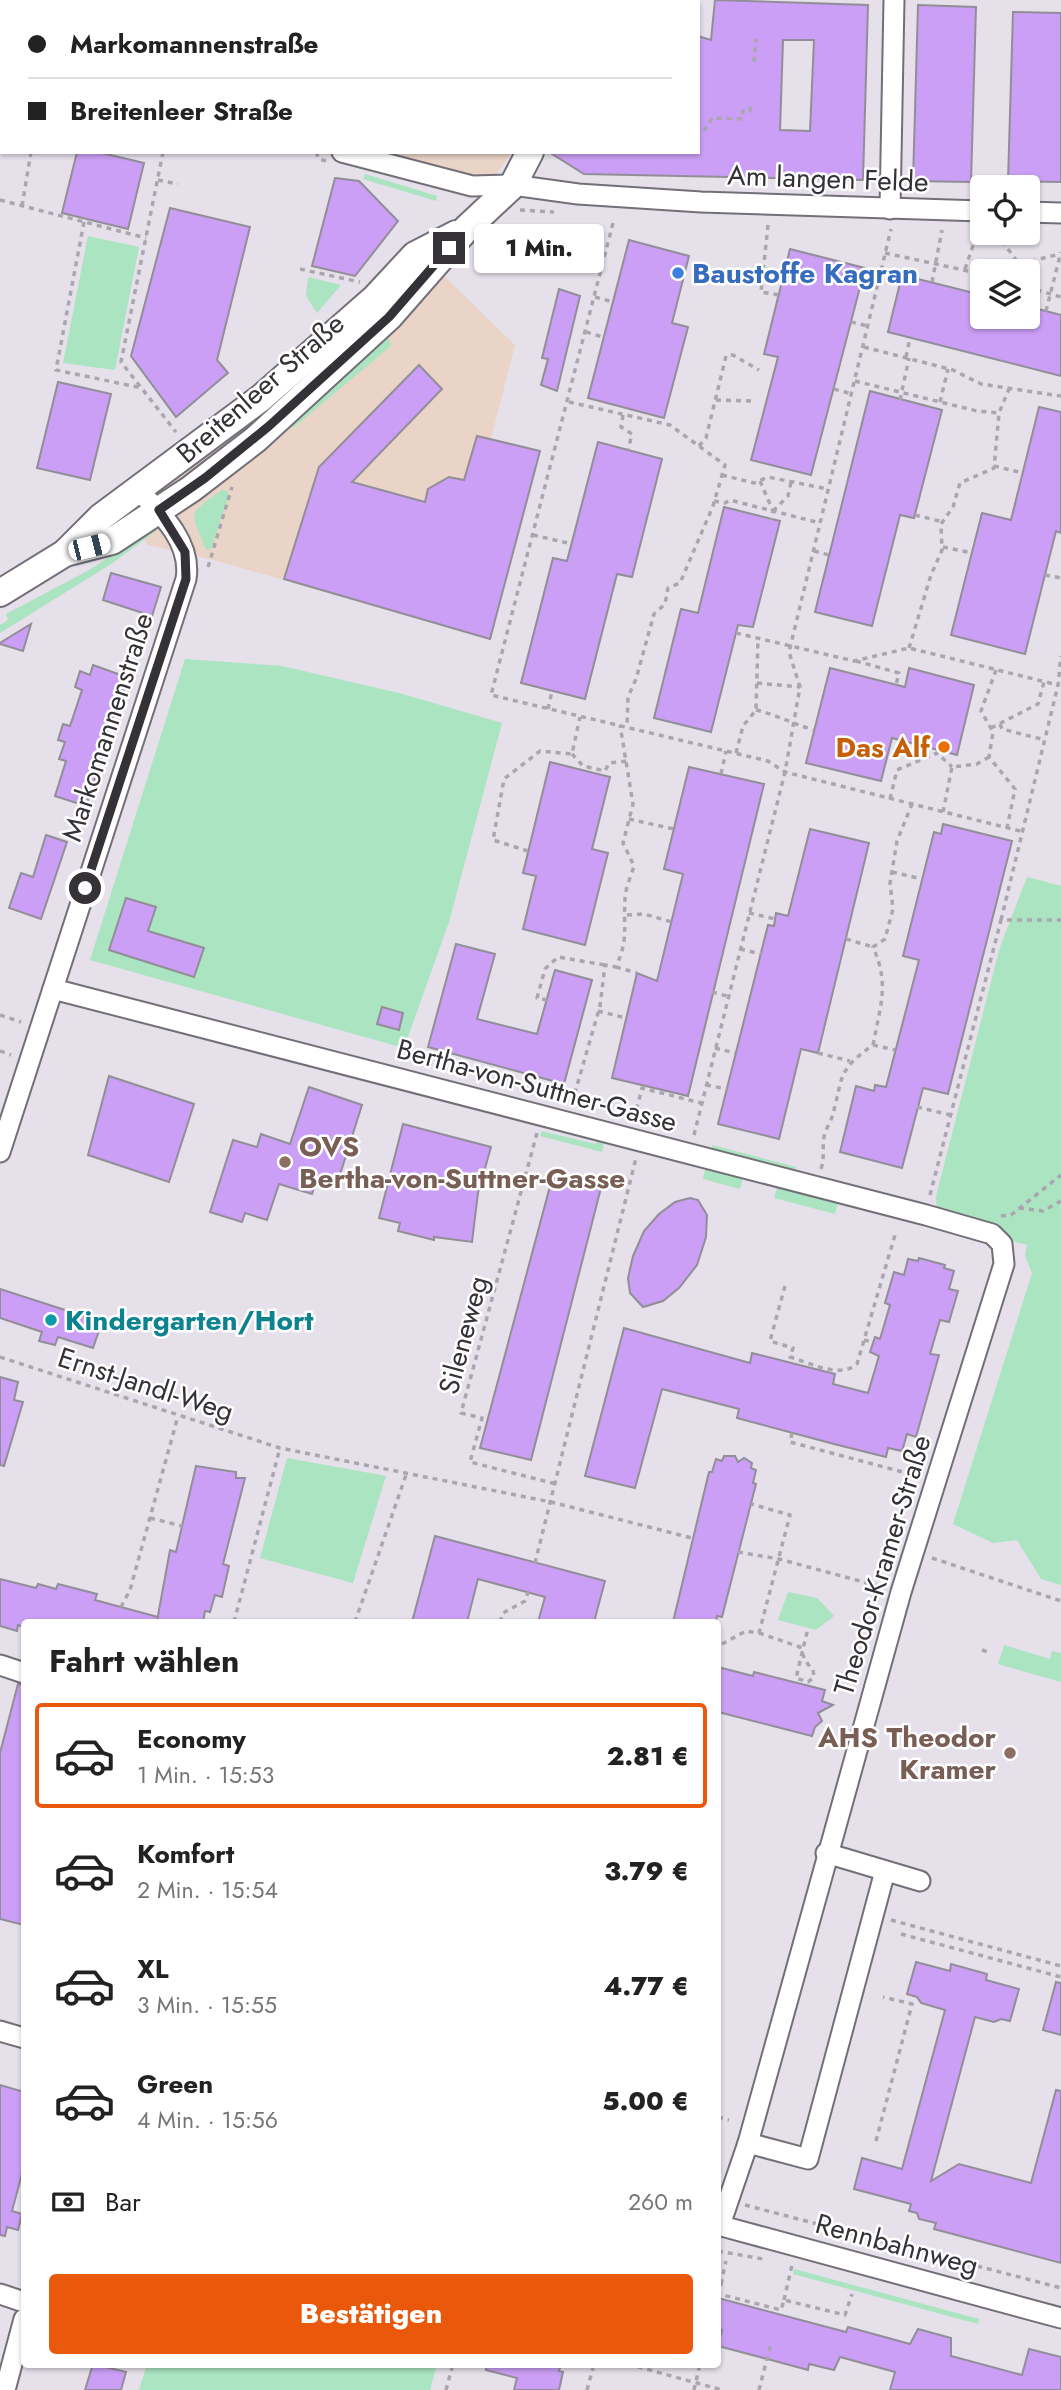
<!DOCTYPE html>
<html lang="de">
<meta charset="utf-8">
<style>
:root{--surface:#fff;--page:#f6f6f6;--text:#222;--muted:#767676;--line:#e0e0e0;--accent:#ea580c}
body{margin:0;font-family:Jost,sans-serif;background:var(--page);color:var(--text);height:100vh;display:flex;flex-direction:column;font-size:26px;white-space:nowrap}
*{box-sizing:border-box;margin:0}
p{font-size:23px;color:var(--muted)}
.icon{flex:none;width:38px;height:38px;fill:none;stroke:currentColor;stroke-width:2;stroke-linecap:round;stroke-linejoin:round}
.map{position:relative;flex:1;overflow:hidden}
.side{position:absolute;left:21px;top:1619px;width:700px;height:749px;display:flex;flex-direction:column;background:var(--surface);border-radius:7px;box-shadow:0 2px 5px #0004}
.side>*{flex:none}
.top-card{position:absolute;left:0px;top:0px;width:700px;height:154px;box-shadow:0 2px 5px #0004;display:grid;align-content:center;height:154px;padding:0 28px;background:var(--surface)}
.tools{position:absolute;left:970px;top:175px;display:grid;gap:14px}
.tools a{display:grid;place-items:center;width:70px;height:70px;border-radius:7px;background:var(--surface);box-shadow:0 2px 5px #0004;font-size:35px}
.end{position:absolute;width:32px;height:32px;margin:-16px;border:9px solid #343236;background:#fff;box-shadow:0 0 0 4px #fff}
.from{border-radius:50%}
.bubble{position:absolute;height:49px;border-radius:7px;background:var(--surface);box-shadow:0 2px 5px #0004;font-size:23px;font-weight:800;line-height:49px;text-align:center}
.car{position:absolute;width:21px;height:42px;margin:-21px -10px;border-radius:9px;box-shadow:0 0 5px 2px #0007;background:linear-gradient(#fff 24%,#345 0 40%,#fff 0 76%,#345 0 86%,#fff 0)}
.top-card b{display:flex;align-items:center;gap:24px;height:66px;font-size:26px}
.top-card b+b{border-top:2px solid var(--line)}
.top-card i{width:18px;height:18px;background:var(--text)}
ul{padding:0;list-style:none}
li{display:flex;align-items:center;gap:21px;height:105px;margin:0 14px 10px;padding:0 14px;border:4px solid transparent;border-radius:7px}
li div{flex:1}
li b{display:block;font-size:26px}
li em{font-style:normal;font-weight:800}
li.active{border-color:var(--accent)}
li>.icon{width:63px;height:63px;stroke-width:1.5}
h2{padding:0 28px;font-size:32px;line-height:84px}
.pay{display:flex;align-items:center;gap:18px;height:77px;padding:0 28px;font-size:26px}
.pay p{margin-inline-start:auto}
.button{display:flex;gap:14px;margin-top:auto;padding:14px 28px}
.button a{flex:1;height:80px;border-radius:7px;background:var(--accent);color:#fff;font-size:28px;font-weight:800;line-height:80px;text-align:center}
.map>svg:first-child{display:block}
</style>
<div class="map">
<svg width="1061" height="2390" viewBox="0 0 1061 2390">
<rect width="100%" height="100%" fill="#e5e0ea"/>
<g fill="#e9d4c7">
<polygon points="0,0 619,0 2,2 2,117"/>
<polygon points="319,152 512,152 482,195"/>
<polygon points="441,273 515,345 491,439 540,451 490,639 217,561 148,545 119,498"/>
</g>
<g fill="#aae4c0">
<polygon points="365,174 437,196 436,201 363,179"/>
<polygon points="88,236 139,247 115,370 63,363"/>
<polygon points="308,277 341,285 317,313 306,296"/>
<polygon points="388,335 391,346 293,428 289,424"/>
<path d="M222,490H226L229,495L211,549L206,550C191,511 185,516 222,490Z"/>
<polygon points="149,531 156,531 111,564 0,633 0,625 8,620 6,614 91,569"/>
<polygon points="185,659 282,666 399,693 502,723 449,922 404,1048 90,960"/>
<polygon points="1027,877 1061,886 1061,1585 1041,1579 1017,1540 993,1543 953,1524 1032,1273 1025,1256 1027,1245 937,1222 936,1196 1000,947"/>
<polygon points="542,1131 595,1144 600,1140 604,1144 602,1152 540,1136"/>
<polygon points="712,1145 796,1167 795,1173 712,1150"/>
<polygon points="706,1165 745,1171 740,1189 703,1179"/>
<polygon points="779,1181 839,1198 835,1214 774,1198"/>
<polygon points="287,1458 386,1476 353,1583 260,1558"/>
<polygon points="788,1592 817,1598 834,1616 816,1630 778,1620"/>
<polygon points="1004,1645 1050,1659 1052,1651 1061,1653 1061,1682 998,1664"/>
<polygon points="794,2269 979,2319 978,2324 793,2274"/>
<polygon points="147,2364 437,2364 430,2390 139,2390"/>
</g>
<g fill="#ca9ff5" stroke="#928e97" stroke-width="2" fill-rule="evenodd">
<path d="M715,0L868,5L863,180L584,174L549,152H698V36L711,40ZM783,40H814L810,131L780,130Z"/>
<polygon points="918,5 976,7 971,182 913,181"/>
<polygon points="1013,12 1061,13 1061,182 1008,181"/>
<polygon points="77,152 98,152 144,163 128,229 62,213"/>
<polygon points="335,178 359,181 398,221 355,276 312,266"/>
<polygon points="170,208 250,227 217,360 228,373 176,417 131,356"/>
<polygon points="629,240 689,256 672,323 688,327 664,418 588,398"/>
<polygon points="790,249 865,268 811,475 751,460 778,357 764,354"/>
<polygon points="902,275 982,295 982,317 1027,317 1027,306 1061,315 1061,376 888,332"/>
<polygon points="559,289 580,296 557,391 541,385 548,359 542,358"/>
<polygon points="419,365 442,389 352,482 425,502 428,489 449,477 464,480 477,436 540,451 490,639 284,579 319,467"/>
<polygon points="58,382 111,394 90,480 37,468"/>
<polygon points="870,391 942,410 914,518 900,515 872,626 815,612"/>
<polygon points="1039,407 1061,412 1061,533 1056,531 1025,654 951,635 982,513 1011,520"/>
<polygon points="598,442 662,459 632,577 617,574 585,699 521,683 553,558 567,561"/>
<polygon points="724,507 780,521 753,627 738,625 711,732 654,718 681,609 698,613"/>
<polygon points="111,573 161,587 152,616 103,600"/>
<polygon points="31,624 23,651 0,644 0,643"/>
<polygon points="93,665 124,676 121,686 125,687 104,739 108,740 86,806 55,796 66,761 59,759 65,742 58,740 63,724 70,726 82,690 75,687 80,671 90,675"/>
<polygon points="830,668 905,687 909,668 974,685 957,755 892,738 881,781 806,763"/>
<polygon points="550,762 610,777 592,849 608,853 585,945 523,929 536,876 523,873"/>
<polygon points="689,767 764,784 688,1096 612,1078 637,973 657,981 683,874 664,869"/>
<polygon points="943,824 1012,841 948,1094 923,1088 902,1168 840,1152 856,1086 874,1091 875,1085 886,1087 919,960 903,956 934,832 941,834"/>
<polygon points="810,829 869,843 818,1053 801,1049 779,1139 718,1124 768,925 774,926 776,913 788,916"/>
<polygon points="46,835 67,842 41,919 9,908 21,873 33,877"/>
<polygon points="126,898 156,907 148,931 204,948 194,977 109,950"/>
<polygon points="456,944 495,954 477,1019 537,1034 555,970 592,980 564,1084 428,1047"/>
<polygon points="382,1007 403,1013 399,1030 377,1024"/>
<polygon points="109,1076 194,1104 169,1182 88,1155"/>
<polygon points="309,1087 362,1105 337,1184 317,1178 312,1194 279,1184 267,1220 245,1213 242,1222 210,1212 233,1140 257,1147 261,1134 290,1144"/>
<polygon points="403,1124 491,1147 478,1193 472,1242 434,1237 434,1240 398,1231 400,1223 379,1218"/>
<polygon points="553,1175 601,1188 531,1460 480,1448"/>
<polygon points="690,1198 698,1200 707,1215 706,1237 697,1265 679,1288 663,1301 643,1307 630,1293 628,1278 633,1256 644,1231 659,1214 675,1202"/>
<polygon points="919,1258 945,1265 944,1268 954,1271 949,1289 958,1291 949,1322 940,1320 930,1354 939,1355 916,1437 907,1434 902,1451 888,1448 886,1457 834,1444 737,1418 739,1409 662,1389 635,1488 585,1476 624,1328 750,1363 752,1353 835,1374 833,1384 868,1393 879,1356 870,1352 875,1337 880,1339 890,1305 885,1303 894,1272 904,1275 908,1259 918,1261"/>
<polygon points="0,1289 102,1322 93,1348 58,1337 55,1345 39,1341 42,1332 0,1318"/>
<polygon points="0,1377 18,1382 14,1400 23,1402 4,1466 0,1465"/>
<polygon points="724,1456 735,1456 738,1462 744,1458 752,1463 751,1468 756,1470 753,1483 756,1484 722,1617 717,1616 716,1622 673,1622 709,1472 712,1472 716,1459 722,1461"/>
<polygon points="196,1466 236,1472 236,1478 245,1478 223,1564 229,1566 222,1597 215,1595 210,1612 205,1611 203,1622 24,1622 24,1627 18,1625 17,1631 0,1626 0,1579 36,1588 38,1584 56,1589 58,1584 97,1594 95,1600 158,1617 157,1621 170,1550 176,1552"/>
<polygon points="435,1536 605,1581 594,1622 538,1622 545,1597 478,1579 467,1622 412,1622"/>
<polygon points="718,1667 753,1676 754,1672 825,1690 822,1701 833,1705 818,1713 822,1721 815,1727 812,1736 718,1712"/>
<polygon points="18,1684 24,1685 24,1925 0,1919 0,1753"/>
<polygon points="916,1962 950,1971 951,1964 987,1974 986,1980 1019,1989 1010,2021 1001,2019 994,2022 975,2017 931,2181 959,2164 1031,2183 1056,2090 1061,2091 1061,2263 934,2229 936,2223 919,2219 917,2213 909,2211 911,2204 854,2189 862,2158 902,2169 945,2010 921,2003 917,1997 907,1994"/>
<polygon points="1056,1982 1061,1983 1061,2035 1043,2030"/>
<polygon points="0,2085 24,2092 24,2166 12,2211 22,2214 18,2230 7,2227 5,2236 0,2235"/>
<polygon points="718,2298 846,2332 848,2327 910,2344 918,2329 951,2338 951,2356 1022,2375 1029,2349 1061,2357 1061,2390 890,2390 895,2372 840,2357 834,2370 809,2364 808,2370 771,2360 718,2346 722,2330 718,2329"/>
<polygon points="93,2364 126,2372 121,2390 85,2390"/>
<polygon points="487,2364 561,2364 559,2371 563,2372 559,2390 514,2390 517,2378 486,2370"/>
</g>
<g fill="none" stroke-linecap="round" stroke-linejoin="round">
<defs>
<g id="minor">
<polyline points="0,23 2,11"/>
<polyline points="0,106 2,107"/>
<polyline points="342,152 472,186 513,185 578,194 701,202 982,211"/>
<polyline points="890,209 894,0"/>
<polyline points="1027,212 1061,213"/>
<polyline points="53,989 926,1215 992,1234 1002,1244 1004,1264 901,1592 748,2143 720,2225"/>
<path d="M0,1152L186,579C192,543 162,514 139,491"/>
<polyline points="0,1665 24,1673"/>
<polyline points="826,1853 920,1881"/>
<polyline points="0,2031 24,2038"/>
<polyline points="748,2143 808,2159 885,1871"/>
<polyline points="718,2225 1061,2318"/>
<polyline points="0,2294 24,2302"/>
<polyline points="5,2390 24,2319"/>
</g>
<g id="major">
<polyline points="611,2 612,0"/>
<polyline points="65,553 112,541 191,489 256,439 389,317 467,228 513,185 530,152"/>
<polyline points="0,593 65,553 101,517 261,398 375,298 415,255 456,234"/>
</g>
</defs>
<use href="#minor" stroke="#736f78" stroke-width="23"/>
<use href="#major" stroke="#736f78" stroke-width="30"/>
<g stroke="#aaa6ae" stroke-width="3.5" stroke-dasharray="5 5" stroke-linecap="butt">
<polyline points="754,62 756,39"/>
<polyline points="704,131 712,118 742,119 743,111 750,111 750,106"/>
<polyline points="163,152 121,362 176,432"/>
<polyline points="316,152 319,159 326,161"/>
<polyline points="158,180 178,184"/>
<polyline points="0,200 146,238"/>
<polyline points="22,206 31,152"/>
<polyline points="520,210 554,212"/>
<polyline points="84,222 56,370 142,388"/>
<polyline points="613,223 491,695 768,761 785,772 1024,832"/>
<polyline points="768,225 761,292 779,295"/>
<polyline points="996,233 1019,264"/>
<polyline points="885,253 982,274"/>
<polyline points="300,269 360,282"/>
<polyline points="965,269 978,231"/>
<polyline points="1016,271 1019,264 1060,254"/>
<polyline points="932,282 942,230"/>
<polyline points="1027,287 1061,297"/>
<polyline points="595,297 613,302"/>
<polyline points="1046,311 1061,252"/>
<polyline points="851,322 868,326"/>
<polyline points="586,332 603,337"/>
<polyline points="864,347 953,370 981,384 1061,396"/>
<polyline points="906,357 910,338"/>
<polyline points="855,381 977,411 999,413"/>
<polyline points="834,389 852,394"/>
<polyline points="716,400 751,401"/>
<polyline points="900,400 909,358"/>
<polyline points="569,402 670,425 725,465 713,506 680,583 668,588 665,604 654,614 636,679 628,697 627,727"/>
<polyline points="940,402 948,369"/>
<polyline points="623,415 621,427 632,434 628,450"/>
<polyline points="699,446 706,438 726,356 733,355 759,370"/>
<polyline points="994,466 1023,473"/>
<polyline points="722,475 754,483 768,477 827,489"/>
<polyline points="760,481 773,511 771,519"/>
<polyline points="714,501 725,503 730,500 820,523"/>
<polyline points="773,511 788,496 791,482"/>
<polyline points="915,515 943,522"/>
<polyline points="533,535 572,544"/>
<polyline points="943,547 972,553"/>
<polyline points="814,551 829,555"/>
<polyline points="208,567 232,487"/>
<polyline points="1045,575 1061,578"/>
<polyline points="736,633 854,661 909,648 1058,685"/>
<polyline points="909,648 931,575 942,550 941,524 953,507 960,483 994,468 999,413 1009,389"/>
<polyline points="856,661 899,673 896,685"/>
<polyline points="996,670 981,711 993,732 989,757 1015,789 1007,828"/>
<polyline points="757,683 800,687"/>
<polyline points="548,709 552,691"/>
<path d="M756,710C777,715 793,724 814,730"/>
<polyline points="1000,724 1002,729 1045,740"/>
<polyline points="991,728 1038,704 1044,682"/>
<polyline points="736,753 743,726 756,710 758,638"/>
<polyline points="572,754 583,766 605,771 609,763 627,761"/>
<polyline points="721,774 726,751"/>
<polyline points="890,799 897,770 937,753 952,767"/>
<polyline points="943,812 952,767 977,764 989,757"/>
<polyline points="629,819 674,829"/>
<polyline points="528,851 493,840 504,779 540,751 572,754 580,717"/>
<polyline points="892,872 922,879"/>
<polyline points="749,913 775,919"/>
<polyline points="627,915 644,914 672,922"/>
<polyline points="1001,920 1058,685 1061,656"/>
<polyline points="846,939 873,947"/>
<polyline points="740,949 761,954"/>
<polyline points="616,967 637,973"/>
<polyline points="712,992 727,996"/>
<polyline points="547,1000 537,998 545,969 558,957 605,965"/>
<polyline points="598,1011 626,1018"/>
<polyline points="0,1015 21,1022"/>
<polyline points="873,1045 895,1050"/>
<polyline points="715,1048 735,1053"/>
<polyline points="0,1051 11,1055"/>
<polyline points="818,1053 850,1061"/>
<polyline points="706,1085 727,1089"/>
<path d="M572,1103L600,1006L605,965L616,967C629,937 623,929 625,899C625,889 631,876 634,866L623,843L633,804L620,725"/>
<polyline points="917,1107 951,1115"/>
<polyline points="634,1119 642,1088 701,1103"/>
<polyline points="537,1133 461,1413 482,1418 470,1462 556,1484"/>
<polyline points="694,1135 785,772 800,687 789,652 891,229"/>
<path d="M821,1169C825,1156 822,1148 824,1137C825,1130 830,1123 832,1117C844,1077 835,1072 873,1045C880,1006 890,985 873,947L885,939L893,909L890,883L897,841L912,804"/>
<polyline points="930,1195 1001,920 1061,920"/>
<polyline points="1019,1208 1043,1211 1061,1201"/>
<polyline points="1001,1216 1011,1215 1061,1175"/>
<path d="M785,1286L770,1341L793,1348L790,1357C810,1363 840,1379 857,1364L895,1235"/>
<polyline points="864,1340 873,1342"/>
<polyline points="0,1357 280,1448 551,1502 692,1538"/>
<polyline points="792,1433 790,1442 914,1475"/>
<polyline points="150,1518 182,1526"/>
<polyline points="738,1552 779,1559 882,1587"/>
<polyline points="932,1558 1061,1601"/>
<polyline points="535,1563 636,1158"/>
<polyline points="121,1607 130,1590 178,1416"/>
<polyline points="234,1622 280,1448"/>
<polyline points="355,1622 407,1472"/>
<polyline points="500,1622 503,1613 525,1601 528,1592"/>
<path d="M759,1633L800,1647C803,1656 806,1663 813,1670L814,1677L808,1682L796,1678L808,1628"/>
<polyline points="722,1644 746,1631 759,1633 790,1515 751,1504"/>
<polyline points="982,1650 988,1652"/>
<polyline points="891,1920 1061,1966"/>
<polyline points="901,1934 1061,1977"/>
<polyline points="718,2117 729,2120"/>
<polyline points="876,2141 912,2004 883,1997"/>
<polyline points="745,2205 1061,2288"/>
<polyline points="817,2227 820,2216"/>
<polyline points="718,2251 763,2259"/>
<polyline points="718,2283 721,2284 719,2294 781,2310 784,2300 845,2315 852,2294"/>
<polyline points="721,2284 726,2261"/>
<polyline points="784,2300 792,2265"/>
<polyline points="628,2364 722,2390"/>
<polyline points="446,2390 453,2364"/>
<polyline points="587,2390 594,2364"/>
<polyline points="694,2390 700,2364"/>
<polyline points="759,2390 771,2343"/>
</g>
<use href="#minor" stroke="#fff" stroke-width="19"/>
<use href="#major" stroke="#fff" stroke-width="26"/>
</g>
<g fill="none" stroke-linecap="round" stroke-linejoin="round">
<polyline stroke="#343236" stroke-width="9" points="85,888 186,579 185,552 159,510 205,478 269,426 389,317 449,248"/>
</g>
<circle fill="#3f7fe0" stroke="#fff" stroke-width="2.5" cx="678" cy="273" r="7"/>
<circle fill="#e8710a" stroke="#fff" stroke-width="2.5" cx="944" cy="747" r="7"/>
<g fill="#8d6e63" stroke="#fff" stroke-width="2.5">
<circle cx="285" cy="1162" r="7"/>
<circle cx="1010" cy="1753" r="7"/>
</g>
<circle fill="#0f9aa8" stroke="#fff" stroke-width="2.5" cx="51" cy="1320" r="7"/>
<g text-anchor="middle" stroke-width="5" stroke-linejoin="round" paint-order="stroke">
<g font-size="28" fill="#343236" stroke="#fff">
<text transform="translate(828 178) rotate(2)" y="10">Am langen Felde</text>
<text transform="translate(260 388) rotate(-41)" y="10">Breitenleer Straße</text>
<text transform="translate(107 727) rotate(-72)" y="10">Markomannenstraße</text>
<text transform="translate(537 1085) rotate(15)" y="10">Bertha-von-Suttner-Gasse</text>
<text transform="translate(463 1335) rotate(-75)" y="10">Sileneweg</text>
<text transform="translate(146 1384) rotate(18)" y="10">Ernst-Jandl-Weg</text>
<text transform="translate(882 1565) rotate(-73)" y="10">Theodor-Kramer-Straße</text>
<text transform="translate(897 2244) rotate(15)" y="10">Rennbahnweg</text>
</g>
<g font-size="28" font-weight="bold" fill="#366cbe" stroke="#fff" text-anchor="start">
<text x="692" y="283">Baustoffe Kagran</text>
</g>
<g font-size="28" font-weight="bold" fill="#c56008" stroke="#fff" text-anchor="end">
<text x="930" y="757">Das Alf</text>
</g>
<g font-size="28" font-weight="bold" fill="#785e54" stroke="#fff" text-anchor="start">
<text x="299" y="1156">OVS<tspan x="299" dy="32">Bertha-von-Suttner-Gasse</tspan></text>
<text x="996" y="1747" text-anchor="end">AHS Theodor<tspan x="996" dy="32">Kramer</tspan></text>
</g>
<g font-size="28" font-weight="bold" fill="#0d838f" stroke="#fff" text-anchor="start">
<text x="65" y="1330">Kindergarten/Hort</text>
</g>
</g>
</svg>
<div class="tools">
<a><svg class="icon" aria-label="locate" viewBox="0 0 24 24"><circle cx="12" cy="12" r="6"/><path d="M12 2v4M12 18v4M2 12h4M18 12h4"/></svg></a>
<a><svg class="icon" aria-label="layers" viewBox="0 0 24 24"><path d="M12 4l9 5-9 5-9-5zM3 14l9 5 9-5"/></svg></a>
</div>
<i class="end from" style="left:85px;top:888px"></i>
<i class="end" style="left:449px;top:248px"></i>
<div class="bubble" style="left:474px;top:224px;width:130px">1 Min.</div>
<i class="car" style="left:89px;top:547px;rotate:76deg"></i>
<div class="top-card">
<b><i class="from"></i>Markomannenstraße</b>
<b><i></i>Breitenleer Straße</b>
</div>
<section class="side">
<h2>Fahrt wählen</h2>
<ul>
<li class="active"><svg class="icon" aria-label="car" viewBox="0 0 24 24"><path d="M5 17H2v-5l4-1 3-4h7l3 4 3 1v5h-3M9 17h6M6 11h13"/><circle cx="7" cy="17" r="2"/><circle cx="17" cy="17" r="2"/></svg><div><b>Economy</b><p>1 Min. · 15:53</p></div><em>2.81 €</em></li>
<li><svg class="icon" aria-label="car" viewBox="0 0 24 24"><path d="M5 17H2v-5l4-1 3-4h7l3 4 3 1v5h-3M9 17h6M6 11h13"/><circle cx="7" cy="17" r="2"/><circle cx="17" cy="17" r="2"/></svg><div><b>Komfort</b><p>2 Min. · 15:54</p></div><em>3.79 €</em></li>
<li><svg class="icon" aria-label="car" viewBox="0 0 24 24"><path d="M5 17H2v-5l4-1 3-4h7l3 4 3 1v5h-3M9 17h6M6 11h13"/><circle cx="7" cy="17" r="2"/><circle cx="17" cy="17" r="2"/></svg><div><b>XL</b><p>3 Min. · 15:55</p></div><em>4.77 €</em></li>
<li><svg class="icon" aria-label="car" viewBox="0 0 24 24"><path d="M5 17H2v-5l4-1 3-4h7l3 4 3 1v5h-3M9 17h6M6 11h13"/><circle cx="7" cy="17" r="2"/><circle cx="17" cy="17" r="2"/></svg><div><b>Green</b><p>4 Min. · 15:56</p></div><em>5.00 €</em></li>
</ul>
<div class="pay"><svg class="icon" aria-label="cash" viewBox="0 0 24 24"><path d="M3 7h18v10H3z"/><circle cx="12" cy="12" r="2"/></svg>Bar<p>260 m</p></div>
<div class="button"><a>Bestätigen</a></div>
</section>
</div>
